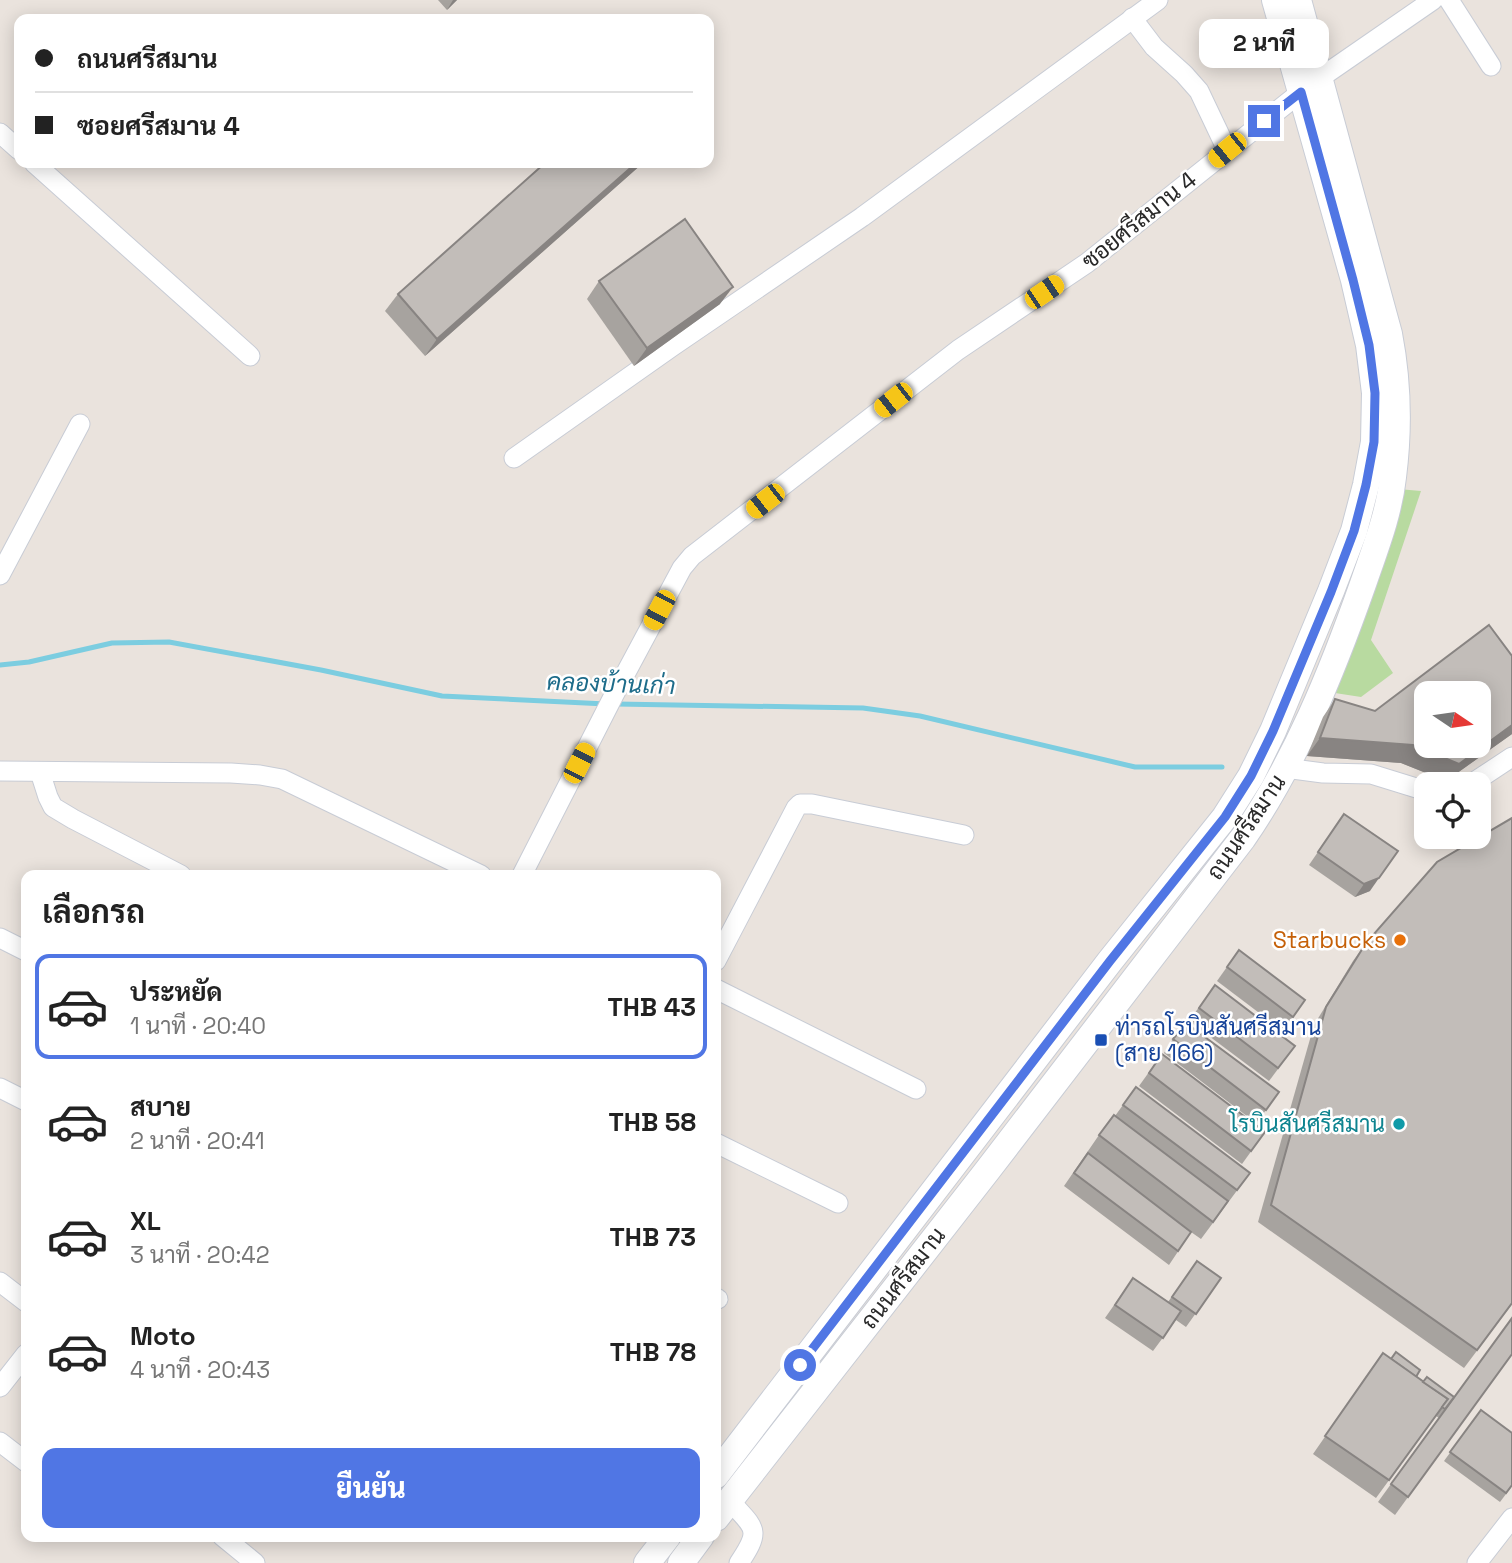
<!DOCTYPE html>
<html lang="th">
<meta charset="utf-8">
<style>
:root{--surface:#fff;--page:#f2f2f2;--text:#222;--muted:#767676;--line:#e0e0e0;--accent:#5076e4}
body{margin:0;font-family:"Space Grotesk",Sarabun,sans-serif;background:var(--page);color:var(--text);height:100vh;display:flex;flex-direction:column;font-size:26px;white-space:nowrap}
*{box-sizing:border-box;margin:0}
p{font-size:23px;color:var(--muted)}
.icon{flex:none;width:38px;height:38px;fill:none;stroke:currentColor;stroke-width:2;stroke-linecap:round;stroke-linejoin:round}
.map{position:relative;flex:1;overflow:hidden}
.sheet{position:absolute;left:21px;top:870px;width:700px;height:672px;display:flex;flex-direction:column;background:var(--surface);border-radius:14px;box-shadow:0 4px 18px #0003}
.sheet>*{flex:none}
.top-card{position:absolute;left:14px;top:14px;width:700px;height:154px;border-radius:14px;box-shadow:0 4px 18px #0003;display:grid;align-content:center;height:154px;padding:0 21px;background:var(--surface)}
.needle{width:46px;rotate:103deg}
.controls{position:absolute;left:1414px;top:681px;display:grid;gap:14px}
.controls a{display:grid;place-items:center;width:77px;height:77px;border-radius:14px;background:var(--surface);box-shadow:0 4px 18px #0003;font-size:35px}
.end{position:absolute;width:32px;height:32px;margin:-16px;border:9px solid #5076e4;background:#fff;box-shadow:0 0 0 4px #fff}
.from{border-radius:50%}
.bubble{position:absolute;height:49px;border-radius:14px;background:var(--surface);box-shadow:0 4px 18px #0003;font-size:23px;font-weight:800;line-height:49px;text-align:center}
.car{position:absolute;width:21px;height:42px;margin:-21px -10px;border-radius:9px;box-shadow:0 0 5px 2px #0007;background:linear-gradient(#f5c518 24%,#345 0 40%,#f5c518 0 76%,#345 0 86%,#f5c518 0)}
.top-card b{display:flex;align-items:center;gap:24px;height:66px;font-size:26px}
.top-card b+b{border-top:2px solid var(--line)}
.top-card i{width:18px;height:18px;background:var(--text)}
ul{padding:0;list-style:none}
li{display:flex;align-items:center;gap:21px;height:105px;margin:0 14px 10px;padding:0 7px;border:4px solid transparent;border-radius:14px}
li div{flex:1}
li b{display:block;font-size:26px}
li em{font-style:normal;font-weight:800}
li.active{border-color:var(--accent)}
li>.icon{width:63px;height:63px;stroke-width:1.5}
h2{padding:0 21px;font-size:32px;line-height:84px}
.action{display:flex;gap:14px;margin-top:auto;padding:14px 21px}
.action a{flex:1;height:80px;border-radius:14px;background:var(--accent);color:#fff;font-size:28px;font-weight:800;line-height:80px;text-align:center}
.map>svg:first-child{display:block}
</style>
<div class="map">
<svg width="1512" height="1563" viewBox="0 0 1512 1563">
<rect width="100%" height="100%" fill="#eae3dd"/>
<polygon fill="#b8daa0" points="1398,489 1421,491 1371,640 1393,673 1361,697 1335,693 1374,590"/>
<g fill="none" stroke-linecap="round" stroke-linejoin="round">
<g stroke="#7ccde0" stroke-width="5">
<polyline points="0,665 29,662 112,643 169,642 321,670 442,696 606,704"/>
<polyline points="616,704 863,708 920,716 1135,767 1222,767"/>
</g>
<defs>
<g id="street">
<polyline points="1449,0 1491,66"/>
<polyline points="1132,18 1154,47 1184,74 1199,91 1227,150"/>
<polyline points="1320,78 1433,0"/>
<polyline points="0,133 19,150"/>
<polyline points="34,163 250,356"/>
<polyline points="514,458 673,346 862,217 1158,0"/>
<polyline points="0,575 80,424"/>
<polyline points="1285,768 1323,773 1371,774 1426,791"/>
<polyline points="0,771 231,773 260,775 282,779 481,875"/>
<polyline points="40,772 48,797 53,807 73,819 181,875"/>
<polyline points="1471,784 1512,757"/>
<polyline points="522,875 614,695 682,568 692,556 958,350 1087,263 1301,92"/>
<polyline points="0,938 26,951"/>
<polyline points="716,961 796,808 800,804 812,804 964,835"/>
<polyline points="716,989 916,1089"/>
<polyline points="0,1088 26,1101"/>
<polyline points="716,1143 838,1203"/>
<polyline points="0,1282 26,1302"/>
<polyline points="716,1298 718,1299"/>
<polyline points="0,1387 26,1354"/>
<polyline points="0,1442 26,1462"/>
<path d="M730,1501C755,1529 762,1529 739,1563"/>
<polyline points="222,1536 255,1563"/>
<polyline points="1477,1563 1512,1518"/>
</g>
<g id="secondary">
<polyline points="716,1475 1110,961 1225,817 1251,776 1273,731 1331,591 1354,531 1366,485 1374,442 1375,393 1369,345 1354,280 1275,0"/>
<path d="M716,1518L987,1171L1243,838C1296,761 1332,672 1363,584C1375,549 1389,514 1393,477C1399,430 1398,381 1389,334L1298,0"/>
<polyline points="647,1563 668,1536"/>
<polyline points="681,1563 701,1536"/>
</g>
</defs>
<use href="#street" stroke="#c8ccd5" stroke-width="21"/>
<use href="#secondary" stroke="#c8ccd5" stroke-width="28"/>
<use href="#street" stroke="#fff" stroke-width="19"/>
<use href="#secondary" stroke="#fff" stroke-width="26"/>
</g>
<g fill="#a7a39f">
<polygon points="438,0 457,0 447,10"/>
<polygon points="643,163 425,356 385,311 398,294"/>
<polygon points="599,281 720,304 634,366 587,299"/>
<polygon points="1512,656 1512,734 1446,781 1401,763 1307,756 1323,717 1335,699 1375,711"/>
<polygon points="1344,814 1370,891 1355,897 1309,865"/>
<polygon points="1366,943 1512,1304 1464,1368 1258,1222 1314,1025 1353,961"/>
<polygon points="1239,950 1305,1000 1283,1031 1217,981"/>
<polygon points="1215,985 1295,1046 1269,1081 1189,1021"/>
<polygon points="1173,1039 1270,1105 1256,1123 1164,1053"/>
<polygon points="1162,1054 1265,1132 1242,1164 1139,1086"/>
<polygon points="1136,1087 1250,1173 1201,1239 1191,1232 1169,1265 1064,1186 1099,1135 1115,1116"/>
<polygon points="1197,1261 1221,1278 1186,1327 1176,1320 1153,1351 1105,1318 1133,1278 1168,1302"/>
<polygon points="1383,1353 1423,1382 1454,1397 1439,1418 1436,1416 1376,1498 1313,1454"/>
<polygon points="1512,1354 1395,1515 1378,1502 1391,1484"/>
<polygon points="1481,1410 1512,1486 1500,1502 1444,1461"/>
</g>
<g fill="#888482">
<polygon points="453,0 457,0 447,10"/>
<polygon points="636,163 643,163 425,356 437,339"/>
<polygon points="733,287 720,304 634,366 647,348"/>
<polygon points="1512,725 1512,734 1446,781 1401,763 1307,756 1320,738 1413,745"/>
<polygon points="1379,878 1370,891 1355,897 1364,884"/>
</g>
<g fill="#c2bdb9" stroke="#888482" stroke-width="2" fill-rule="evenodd">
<polygon points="545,163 636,163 437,339 398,294"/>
<polygon points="685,219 733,287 647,348 599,281"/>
<path d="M1489,625L1512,656V725L1459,764L1413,745L1320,738L1335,699L1375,711ZM1426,693H1479V746H1426Z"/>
<polygon points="1344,814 1398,851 1379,878 1364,884 1318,852"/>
<polygon points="1512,818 1512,1303 1477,1350 1271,1205 1326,1007 1366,943 1437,862"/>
<polygon points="1239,950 1305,1000 1293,1017 1227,967"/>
<polygon points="1215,985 1295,1046 1278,1068 1199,1008"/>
<polygon points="1186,1023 1279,1092 1266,1110 1173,1039"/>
<polygon points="1162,1054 1265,1132 1251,1151 1149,1073"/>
<polygon points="1136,1087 1250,1173 1237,1190 1123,1105"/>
<polygon points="1114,1115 1228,1201 1213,1222 1099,1135"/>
<polygon points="1088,1153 1191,1232 1178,1251 1074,1173"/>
<polygon points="1197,1261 1221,1278 1196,1314 1172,1297"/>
<polygon points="1133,1278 1181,1311 1163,1338 1115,1305"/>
<polygon points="1512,1318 1512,1354 1408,1497 1391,1484"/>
<polygon points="1396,1352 1420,1370 1416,1377 1391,1359"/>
<polygon points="1383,1353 1448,1399 1389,1480 1325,1436"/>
<polygon points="1427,1377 1454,1397 1445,1409 1442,1407 1448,1399 1423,1382"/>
<polygon points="1481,1410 1512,1433 1512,1485 1506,1493 1450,1452"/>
</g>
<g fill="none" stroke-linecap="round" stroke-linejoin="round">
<polyline stroke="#5076e4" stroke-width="9" points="800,1365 1110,961 1225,817 1251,776 1273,731 1331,592 1354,531 1366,485 1374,442 1375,393 1369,345 1353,280 1301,92 1264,121"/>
</g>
<circle fill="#e8710a" stroke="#fff" stroke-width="2.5" cx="1400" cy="940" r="7"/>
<rect fill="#1a4fb4" stroke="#fff" stroke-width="2.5" x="1094" y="1033" width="14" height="14" rx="3.5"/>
<circle fill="#0f9aa8" stroke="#fff" stroke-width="2.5" cx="1399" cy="1124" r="7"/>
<g text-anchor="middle" stroke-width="5" stroke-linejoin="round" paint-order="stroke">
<g font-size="23" fill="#292929" stroke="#fff">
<text transform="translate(1139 220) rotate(-39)" y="8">ซอยศรีสมาน 4</text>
<text transform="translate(1246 827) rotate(-56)" y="8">ถนนศรีสมาน</text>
<text transform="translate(903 1278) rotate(-52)" y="8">ถนนศรีสมาน</text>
</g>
<g font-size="23" fill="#c56008" stroke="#fff" text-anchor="end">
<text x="1386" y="948">Starbucks</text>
</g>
<g font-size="23" fill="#164399" stroke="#fff" text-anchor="start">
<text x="1115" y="1035">ท่ารถโรบินสันศรีสมาน<tspan x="1115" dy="26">(สาย 166)</tspan></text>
</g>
<g font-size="23" fill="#0d838f" stroke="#fff" text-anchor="end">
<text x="1385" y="1132">โรบินสันศรีสมาน</text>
</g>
<g font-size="24" font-style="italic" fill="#1d6c8a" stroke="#fff">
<text transform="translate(611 684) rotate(2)" y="8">คลองบ้านเก่า</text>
</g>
</g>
</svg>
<div class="controls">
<a><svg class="needle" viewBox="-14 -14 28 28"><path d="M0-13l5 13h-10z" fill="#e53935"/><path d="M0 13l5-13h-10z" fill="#767676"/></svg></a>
<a><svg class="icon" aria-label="locate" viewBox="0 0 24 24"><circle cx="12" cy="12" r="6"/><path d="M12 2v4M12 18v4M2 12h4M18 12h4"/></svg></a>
</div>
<i class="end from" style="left:800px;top:1365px"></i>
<i class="end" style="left:1264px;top:121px"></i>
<div class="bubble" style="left:1199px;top:19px;width:130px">2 นาที</div>
<i class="car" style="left:1227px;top:150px;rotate:231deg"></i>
<i class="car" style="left:1044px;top:292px;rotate:56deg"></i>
<i class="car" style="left:893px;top:400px;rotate:232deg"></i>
<i class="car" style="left:765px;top:501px;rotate:232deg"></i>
<i class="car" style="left:659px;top:610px;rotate:208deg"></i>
<i class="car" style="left:579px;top:763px;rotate:27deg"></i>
<div class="top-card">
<b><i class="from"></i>ถนนศรีสมาน</b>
<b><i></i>ซอยศรีสมาน 4</b>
</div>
<section class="sheet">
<h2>เลือกรถ</h2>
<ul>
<li class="active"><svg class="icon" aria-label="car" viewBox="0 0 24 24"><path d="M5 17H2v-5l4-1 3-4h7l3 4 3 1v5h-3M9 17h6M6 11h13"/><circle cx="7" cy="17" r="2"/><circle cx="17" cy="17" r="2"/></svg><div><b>ประหยัด</b><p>1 นาที · 20:40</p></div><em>THB 43</em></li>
<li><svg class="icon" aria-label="car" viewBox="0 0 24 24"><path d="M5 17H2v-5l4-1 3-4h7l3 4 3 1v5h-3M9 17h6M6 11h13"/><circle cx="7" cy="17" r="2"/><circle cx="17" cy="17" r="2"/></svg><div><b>สบาย</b><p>2 นาที · 20:41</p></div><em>THB 58</em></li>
<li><svg class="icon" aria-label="car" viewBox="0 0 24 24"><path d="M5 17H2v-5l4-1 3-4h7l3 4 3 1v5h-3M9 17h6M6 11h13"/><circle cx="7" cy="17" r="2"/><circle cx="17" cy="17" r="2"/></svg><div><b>XL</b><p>3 นาที · 20:42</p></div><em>THB 73</em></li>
<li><svg class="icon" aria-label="car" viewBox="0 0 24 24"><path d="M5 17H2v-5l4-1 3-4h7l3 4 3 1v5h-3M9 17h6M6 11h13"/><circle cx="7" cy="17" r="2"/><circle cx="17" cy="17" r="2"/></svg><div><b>Moto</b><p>4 นาที · 20:43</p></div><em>THB 78</em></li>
</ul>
<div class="action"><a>ยืนยัน</a></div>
</section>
</div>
